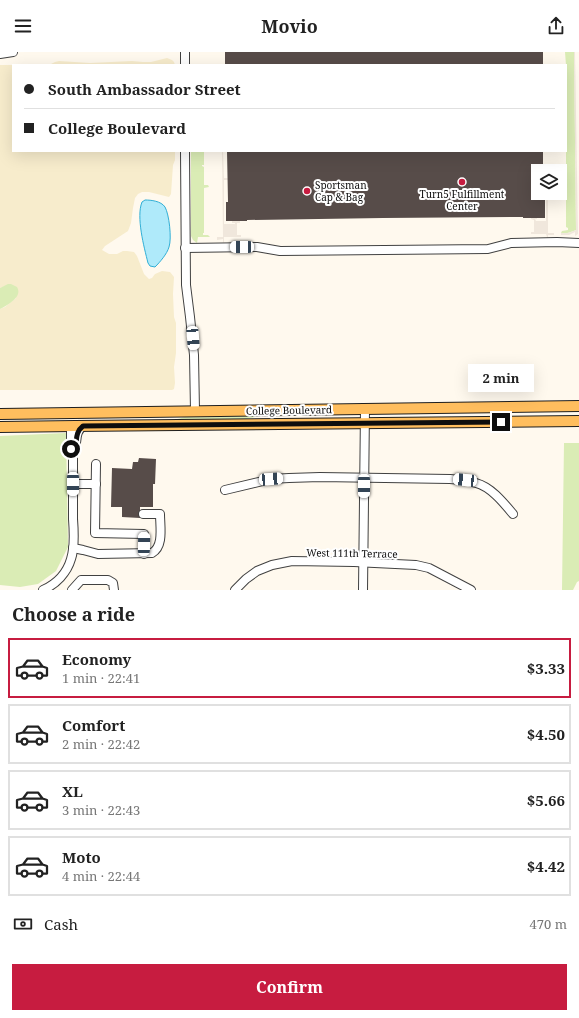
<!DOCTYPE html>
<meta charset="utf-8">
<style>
:root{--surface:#fff;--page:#f2f2f2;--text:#222;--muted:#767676;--line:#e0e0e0;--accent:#c71c40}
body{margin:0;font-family:"Noto Serif",serif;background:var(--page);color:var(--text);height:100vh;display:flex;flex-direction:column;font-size:15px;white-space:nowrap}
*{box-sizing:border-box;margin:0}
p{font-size:13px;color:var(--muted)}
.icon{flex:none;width:22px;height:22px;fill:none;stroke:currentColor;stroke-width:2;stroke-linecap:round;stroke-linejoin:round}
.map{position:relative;height:538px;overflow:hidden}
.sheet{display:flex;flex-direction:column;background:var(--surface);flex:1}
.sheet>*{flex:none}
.banner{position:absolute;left:12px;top:12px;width:555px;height:88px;border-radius:0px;box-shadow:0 4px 16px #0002;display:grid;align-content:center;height:88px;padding:0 12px;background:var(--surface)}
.controls{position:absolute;left:531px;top:112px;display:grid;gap:8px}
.controls a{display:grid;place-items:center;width:36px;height:36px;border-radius:0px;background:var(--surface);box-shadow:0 4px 16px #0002;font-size:20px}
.end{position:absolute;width:18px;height:18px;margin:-9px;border:5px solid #0e0e0e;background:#fff;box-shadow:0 0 0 2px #fff}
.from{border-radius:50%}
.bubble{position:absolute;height:28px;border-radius:0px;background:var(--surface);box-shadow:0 4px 16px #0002;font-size:13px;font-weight:700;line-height:28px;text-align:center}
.car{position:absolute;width:12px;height:24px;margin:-12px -6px;border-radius:5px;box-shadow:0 0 3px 1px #0007;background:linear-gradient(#fff 24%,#345 0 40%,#fff 0 76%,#345 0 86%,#fff 0)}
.banner b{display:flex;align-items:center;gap:14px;height:38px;font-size:15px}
.banner b+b{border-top:1px solid var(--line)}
.banner i{width:10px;height:10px;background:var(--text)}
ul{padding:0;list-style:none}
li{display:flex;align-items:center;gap:12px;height:60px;margin:0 8px 6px;padding:0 4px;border:2px solid var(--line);border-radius:0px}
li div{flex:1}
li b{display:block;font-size:15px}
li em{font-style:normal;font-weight:700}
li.selected{border-color:var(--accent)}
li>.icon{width:36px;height:36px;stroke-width:1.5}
h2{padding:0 12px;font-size:18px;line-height:48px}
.pay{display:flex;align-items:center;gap:10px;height:44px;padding:0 12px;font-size:15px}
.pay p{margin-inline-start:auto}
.cta{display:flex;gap:8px;margin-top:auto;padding:8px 12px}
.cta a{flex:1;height:46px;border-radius:0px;background:var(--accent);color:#fff;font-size:16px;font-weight:700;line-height:46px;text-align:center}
header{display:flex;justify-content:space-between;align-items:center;height:52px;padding:0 12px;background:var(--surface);font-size:18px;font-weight:700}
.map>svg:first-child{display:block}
</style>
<header><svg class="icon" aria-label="menu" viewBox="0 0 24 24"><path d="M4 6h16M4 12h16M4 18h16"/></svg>Movio<svg class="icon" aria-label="share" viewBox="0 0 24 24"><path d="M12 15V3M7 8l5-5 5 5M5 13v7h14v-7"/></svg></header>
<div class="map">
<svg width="579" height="538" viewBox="0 0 579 538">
<rect width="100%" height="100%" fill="#fff9ee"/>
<g fill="#f7eccc">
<polygon points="167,6 172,8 174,10 175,13 19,13 49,13 55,10 59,9 90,11 132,9 143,10 151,10"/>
<polygon points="0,13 13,13 13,99 175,99 175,108 173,113 171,142 169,145 149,140 142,140 138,142 135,146 133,156 131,171 128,179 105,194 102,198 109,202 117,202 123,199 127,199 134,200 137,204 144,222 149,227 152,226 155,222 162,219 170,220 174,225 173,242 174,265 176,271 176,301 174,315 175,331 174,337 172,338 0,338 0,257 5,255 16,246 11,232 0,236"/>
</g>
<g fill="#daecb5">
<path d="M565,0H574L576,178C571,180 567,182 561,181L562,179L568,178V176L566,175V132L560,131L561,129H566V13Z"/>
<polygon points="191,99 204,99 204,113 202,113 202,114 204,115 204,133 208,133 209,135 204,136 204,181 203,181 203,183 208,183 210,185 198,185 197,191 193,188 191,184"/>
<path d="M8,232H11L17,235C18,237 19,239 18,242C17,247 5,255 0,257V236Z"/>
<polygon points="270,363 259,364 243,368 173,368 189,364"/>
<polygon points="66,381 68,495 56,519 38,532 20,535 0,533 0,384"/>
<polygon points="564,391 579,391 579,529 577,530 573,538 562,538"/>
</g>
<g fill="#f0e7dc">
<polygon points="574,0 575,0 578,182 575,184 575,180 569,183 561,183 561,181 568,181 576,178"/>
<polygon points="222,99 223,99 224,126 228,126 228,128 224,128 224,172 235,172 235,171 232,171 232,169 240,169 240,171 237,171 237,183 241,183 241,185 224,185 224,190 223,191 223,187 217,188 217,185 223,185"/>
<polygon points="546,141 548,141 548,181 554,181 554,183 548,183 548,187 547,185 546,182 531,182 531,180 534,180 534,168 531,167 531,166 537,166 537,167 535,167 536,169 546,169"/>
</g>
<path fill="#afeafa" stroke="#31afd6" d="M145,148C151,148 161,149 165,155C169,162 172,186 169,195C167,202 160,210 155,215L150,214L148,211C144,195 136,165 142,150Z"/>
<g fill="#574c49">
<rect x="225" y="0" width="318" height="13"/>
<polygon points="227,99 543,99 543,119 538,119 538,141 543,141 543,145 545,145 545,166 523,166 523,165 383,166 247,168 247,169 226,169 226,150 228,150"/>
<polygon points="139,406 156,407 155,432 153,432 153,455 140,455 140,466 122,465 122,455 111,455 112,416 132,417 133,410 138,410"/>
</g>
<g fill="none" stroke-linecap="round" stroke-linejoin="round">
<defs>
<g id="minor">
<polyline points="185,0 185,13"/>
<polyline points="0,2 13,0"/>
<polyline points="185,99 186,233 190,265 194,303 195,359"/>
<polyline points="185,196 257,195 280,199 488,197 511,191 557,190 579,191"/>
<polyline points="71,374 71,396"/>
<polyline points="96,412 95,481 144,482 144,502"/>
<polyline points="73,432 96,432"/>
<path d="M225,438L271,427L289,426L320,425L450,427C459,428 468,428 476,431C491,435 503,450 513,462"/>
<path d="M73,496L83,498L98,502L152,501C164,494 160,475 160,462H143"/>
<path d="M43,538C56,532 67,521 71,507C75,495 74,480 73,467C73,445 73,422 73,400C79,391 73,382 83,374"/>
<polyline points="72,538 81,528 108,528 113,531 114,538"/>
<polyline points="235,538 246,527 257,519 272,513 292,509 354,510 416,513 429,516 471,538"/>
<polyline points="363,538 365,357"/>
</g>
<g id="major">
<polyline points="0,362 579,354"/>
<polyline points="0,375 75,374 579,369"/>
</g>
</defs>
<use href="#minor" stroke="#414141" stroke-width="10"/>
<use href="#major" stroke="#1f1f1f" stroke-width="12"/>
<use href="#minor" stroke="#fff" stroke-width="8"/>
<use href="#major" stroke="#ffbe5e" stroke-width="10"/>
</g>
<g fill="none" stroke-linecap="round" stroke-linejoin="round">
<path stroke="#0e0e0e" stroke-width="5" d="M71,397L73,400C79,391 73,382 83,374L501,370"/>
</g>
<g fill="#c71c40" stroke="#fff" stroke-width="1.5">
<circle cx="462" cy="130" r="4"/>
<circle cx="307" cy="139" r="4"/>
</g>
<g text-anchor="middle" stroke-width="4" stroke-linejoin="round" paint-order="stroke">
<g font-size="10" fill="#0e0e0e" stroke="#fff" text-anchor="start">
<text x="315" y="137">Sportsman<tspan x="315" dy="12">Cap &amp; Bag</tspan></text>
<text x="462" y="146" text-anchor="middle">Turn5 Fulfillment<tspan x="462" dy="12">Center</tspan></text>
</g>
<g font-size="10" fill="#0e0e0e" stroke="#fff">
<text transform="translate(289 358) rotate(-1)" y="4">College Boulevard</text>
<text transform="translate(352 501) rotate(1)" y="4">West 111th Terrace</text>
</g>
</g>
</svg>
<div class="controls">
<a><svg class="icon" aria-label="layers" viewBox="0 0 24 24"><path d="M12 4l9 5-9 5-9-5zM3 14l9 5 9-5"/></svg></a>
</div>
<i class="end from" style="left:71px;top:397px"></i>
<i class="end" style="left:501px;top:370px"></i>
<div class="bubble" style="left:468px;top:312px;width:66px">2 min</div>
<i class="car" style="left:242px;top:195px;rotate:270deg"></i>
<i class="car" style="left:193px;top:286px;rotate:175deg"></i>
<i class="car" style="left:271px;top:427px;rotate:86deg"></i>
<i class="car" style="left:465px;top:428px;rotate:276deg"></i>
<i class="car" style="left:73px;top:432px;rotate:180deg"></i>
<i class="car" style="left:364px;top:434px;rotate:180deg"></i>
<i class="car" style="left:144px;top:492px;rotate:1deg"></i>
<div class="banner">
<b><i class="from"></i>South Ambassador Street</b>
<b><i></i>College Boulevard</b>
</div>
</div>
<section class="sheet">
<h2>Choose a ride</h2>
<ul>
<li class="selected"><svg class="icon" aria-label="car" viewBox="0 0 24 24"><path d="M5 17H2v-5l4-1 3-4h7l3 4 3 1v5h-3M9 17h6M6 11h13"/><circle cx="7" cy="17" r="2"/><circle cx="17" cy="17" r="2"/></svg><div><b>Economy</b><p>1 min · 22:41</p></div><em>$3.33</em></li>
<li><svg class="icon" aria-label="car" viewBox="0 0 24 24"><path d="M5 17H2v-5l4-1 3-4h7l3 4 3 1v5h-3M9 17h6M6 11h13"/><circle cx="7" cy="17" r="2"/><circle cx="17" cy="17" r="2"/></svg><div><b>Comfort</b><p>2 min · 22:42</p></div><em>$4.50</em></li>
<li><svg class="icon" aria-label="car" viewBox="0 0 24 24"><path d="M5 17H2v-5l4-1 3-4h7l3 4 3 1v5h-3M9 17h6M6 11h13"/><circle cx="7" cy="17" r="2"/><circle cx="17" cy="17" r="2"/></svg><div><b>XL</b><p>3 min · 22:43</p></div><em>$5.66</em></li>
<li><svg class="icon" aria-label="car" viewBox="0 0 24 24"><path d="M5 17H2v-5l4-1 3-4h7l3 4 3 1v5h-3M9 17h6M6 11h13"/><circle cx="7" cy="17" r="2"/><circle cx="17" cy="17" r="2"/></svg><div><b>Moto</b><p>4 min · 22:44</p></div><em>$4.42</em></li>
</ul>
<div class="pay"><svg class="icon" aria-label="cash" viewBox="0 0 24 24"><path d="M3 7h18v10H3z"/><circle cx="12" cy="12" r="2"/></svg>Cash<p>470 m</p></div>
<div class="cta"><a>Confirm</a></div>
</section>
